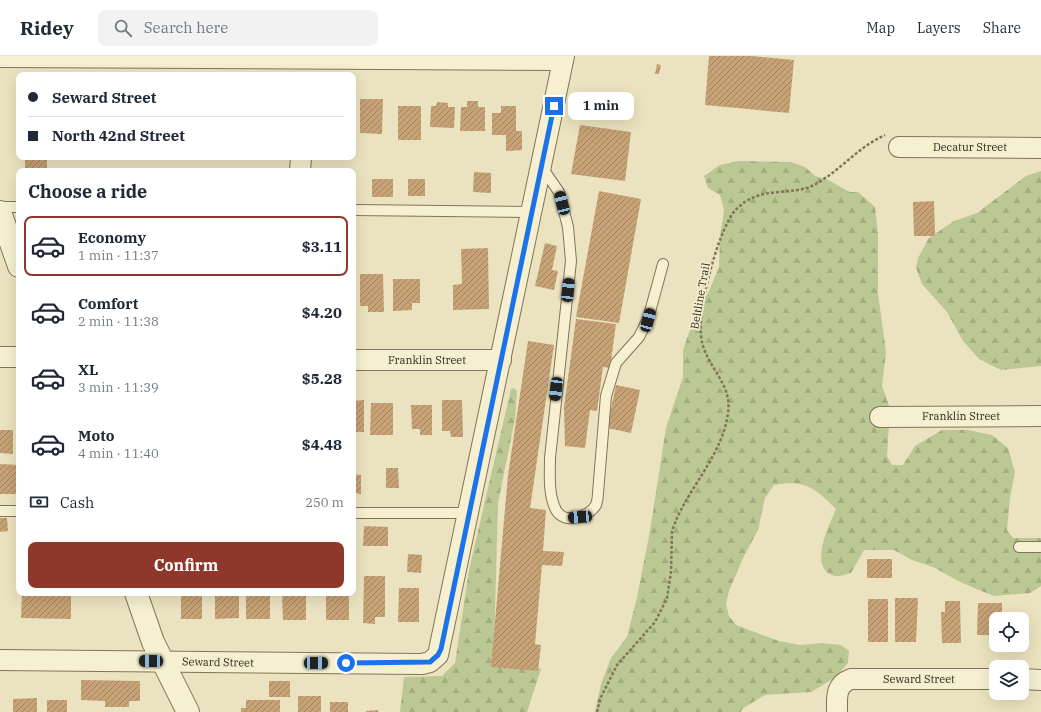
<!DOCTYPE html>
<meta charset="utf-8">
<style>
:root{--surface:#fff;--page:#f2f2f3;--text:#1f2937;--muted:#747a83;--line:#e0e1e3;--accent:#8e382c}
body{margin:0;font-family:"IBM Plex Serif",serif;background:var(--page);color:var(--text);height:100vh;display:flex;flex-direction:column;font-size:15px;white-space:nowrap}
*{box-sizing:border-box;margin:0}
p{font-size:13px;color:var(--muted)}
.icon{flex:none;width:22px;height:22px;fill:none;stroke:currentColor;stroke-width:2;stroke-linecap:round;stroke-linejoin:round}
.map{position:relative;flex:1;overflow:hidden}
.drawer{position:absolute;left:16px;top:112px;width:340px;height:428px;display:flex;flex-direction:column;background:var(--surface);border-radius:8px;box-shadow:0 4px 16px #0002}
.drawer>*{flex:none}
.banner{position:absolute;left:16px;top:16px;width:340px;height:88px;border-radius:8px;box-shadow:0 4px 16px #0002;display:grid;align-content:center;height:88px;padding:0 12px;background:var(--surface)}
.buttons{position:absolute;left:989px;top:556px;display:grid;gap:8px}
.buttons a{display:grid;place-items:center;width:40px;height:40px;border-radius:8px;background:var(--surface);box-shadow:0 4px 16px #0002;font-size:20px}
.end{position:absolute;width:18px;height:18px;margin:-9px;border:5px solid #1a73e8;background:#fff;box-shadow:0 0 0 2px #fff}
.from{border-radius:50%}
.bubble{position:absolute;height:28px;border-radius:8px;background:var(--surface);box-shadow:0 4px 16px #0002;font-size:13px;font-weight:800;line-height:28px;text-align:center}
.car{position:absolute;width:12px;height:24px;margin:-12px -6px;border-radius:5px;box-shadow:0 0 3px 1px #0007;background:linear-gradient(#222 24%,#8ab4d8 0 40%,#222 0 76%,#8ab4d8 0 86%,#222 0)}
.banner b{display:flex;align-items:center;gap:14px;height:38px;font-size:15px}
.banner b+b{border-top:1px solid var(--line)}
.banner i{width:10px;height:10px;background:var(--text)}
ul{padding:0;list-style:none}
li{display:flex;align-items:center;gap:12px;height:60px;margin:0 8px 6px;padding:0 4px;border:2px solid transparent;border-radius:8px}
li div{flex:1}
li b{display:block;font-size:15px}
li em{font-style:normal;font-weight:800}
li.selected{border-color:var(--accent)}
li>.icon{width:36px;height:36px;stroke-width:1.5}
h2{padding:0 12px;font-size:18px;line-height:48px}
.pay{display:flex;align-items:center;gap:10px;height:44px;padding:0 12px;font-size:15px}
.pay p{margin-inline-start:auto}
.action{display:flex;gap:8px;margin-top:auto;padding:8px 12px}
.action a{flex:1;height:46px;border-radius:8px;background:var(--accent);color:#fff;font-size:16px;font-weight:800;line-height:46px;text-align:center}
header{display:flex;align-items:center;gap:24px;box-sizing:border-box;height:56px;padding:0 20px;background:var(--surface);border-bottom:1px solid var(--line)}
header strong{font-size:19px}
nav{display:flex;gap:22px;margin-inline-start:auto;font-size:14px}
.search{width:280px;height:36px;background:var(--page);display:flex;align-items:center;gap:10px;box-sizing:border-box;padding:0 14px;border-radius:8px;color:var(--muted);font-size:15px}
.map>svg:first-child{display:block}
</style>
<header>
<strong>Ridey</strong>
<div class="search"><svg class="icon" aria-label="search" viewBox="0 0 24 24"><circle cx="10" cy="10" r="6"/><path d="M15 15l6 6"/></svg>Search here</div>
<nav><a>Map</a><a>Layers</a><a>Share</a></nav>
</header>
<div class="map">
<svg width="1041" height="656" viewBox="0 0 1041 656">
<defs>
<pattern id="forest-firs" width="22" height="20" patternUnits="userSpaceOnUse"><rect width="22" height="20" fill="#bbc894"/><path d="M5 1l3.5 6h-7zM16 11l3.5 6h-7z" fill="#a1ac7f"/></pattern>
<pattern id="building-hatch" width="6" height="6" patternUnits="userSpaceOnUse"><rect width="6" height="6" fill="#c7a276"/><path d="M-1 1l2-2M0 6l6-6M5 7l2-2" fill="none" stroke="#a28460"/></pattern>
</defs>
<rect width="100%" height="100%" fill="#ebe3bf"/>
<g fill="url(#forest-firs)">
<path d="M739,105L791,106L805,111L815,120L828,124L850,136H858L875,151L878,177V237L886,296L882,330L890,352L887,400L892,409H903L915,390L942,374H968L992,379L1008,392L1015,416L1010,442L1007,474L1013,482H1041V530L1030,537L994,540L962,527L933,511L912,504L894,494H864L851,517C846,518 839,521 835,520C807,513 829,470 836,453C815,432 805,423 774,429L765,442L758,474L744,500L729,535L726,548L729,560L736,569L779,585L800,589L823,587L841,589L849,595L848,607L836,621L811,636L765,639L742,653L741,656H595L601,628L611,602L627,581L637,541L650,475L666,372L683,321V294L695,259L709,235L719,211L720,181L724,154L720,139L708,132L704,120L720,109Z"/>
<polygon points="1041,115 1041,310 1001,314 979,303 963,285 947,256 922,228 916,212 918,202 929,182 954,165 977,157 1026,120"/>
<polygon points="514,332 517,335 515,363 498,447 494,594 541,613 527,656 400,656 404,621 442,620 455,607 469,514 511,333"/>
</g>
<g fill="url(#building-hatch)">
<polygon points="709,0 752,0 794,4 789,57 705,49"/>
<polygon points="657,8 661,9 659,18 655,18"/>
<polygon points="16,43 19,43 19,75 17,75"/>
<polygon points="360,43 383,43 382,78 360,77"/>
<polygon points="467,45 478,45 478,51 485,51 485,75 460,75 461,51 467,51"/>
<polygon points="437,46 448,47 448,51 455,51 454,72 430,71 431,50 436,50"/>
<rect x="398" y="50" width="23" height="34"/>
<polygon points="501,50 516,50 516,75 522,75 522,94 506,95 506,79 492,79 492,57 501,57"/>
<rect x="353" y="51" width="2" height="23"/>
<polygon points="580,69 631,76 625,125 571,118"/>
<polygon points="47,101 47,115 25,115 25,102"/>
<polygon points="474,116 491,117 491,137 473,136"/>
<rect x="372" y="123" width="21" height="18"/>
<rect x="408" y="123" width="17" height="17"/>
<polygon points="599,135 641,143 619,267 576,261"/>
<polygon points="934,145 935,180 914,180 913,146"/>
<rect x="353" y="163" width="2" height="26"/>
<polygon points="545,187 557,190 552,214 558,215 554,234 535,230"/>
<polygon points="488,192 489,253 453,254 453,229 462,228 461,193"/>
<polygon points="360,218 383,218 384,256 368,256 368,250 360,250"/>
<polygon points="393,223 420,223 420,247 412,247 412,254 393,255"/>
<polygon points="576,263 616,268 610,312 603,311 597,355 590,354 585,392 565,390 564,351"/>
<polygon points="528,285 554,289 530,452 546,454 543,495 564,496 562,510 542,509 535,588 541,589 538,615 491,611 508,419"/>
<polygon points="616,329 640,334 631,377 607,372"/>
<polygon points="364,344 364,376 353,376 353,345"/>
<polygon points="442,344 462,344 463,381 451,381 450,375 442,375"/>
<polygon points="371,347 393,347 393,379 370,379"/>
<polygon points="411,349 432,349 432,379 420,379 420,373 412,373"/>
<polygon points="0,374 13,374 13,398 0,397"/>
<polygon points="0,408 19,409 19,438 0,438"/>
<polygon points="386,412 398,412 399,432 386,432"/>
<polygon points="353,418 361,419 361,438 353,437"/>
<polygon points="0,462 7,462 8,475 0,476"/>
<polygon points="364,470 388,471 388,490 363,490"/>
<polygon points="408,498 422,499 421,517 407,516"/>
<rect x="867" y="503" width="25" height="19"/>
<polygon points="364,520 385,520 385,561 375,561 375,568 363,567"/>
<polygon points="399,532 419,532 419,566 398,566"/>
<polygon points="22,537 71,537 71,563 21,562"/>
<rect x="181" y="537" width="21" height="26"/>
<polygon points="215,537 239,537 239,562 215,563"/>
<rect x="246" y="537" width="24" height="26"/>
<polygon points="282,537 306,537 306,564 283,564"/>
<rect x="326" y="537" width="23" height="27"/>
<polygon points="895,542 918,542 916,586 895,586"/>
<rect x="868" y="543" width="20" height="43"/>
<polygon points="945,545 960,545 961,587 942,587 941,556 945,556"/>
<polygon points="978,547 1002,547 1002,563 996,563 996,579 977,579"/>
<polygon points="81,624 140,625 140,645 129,645 129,651 105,651 105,645 81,644"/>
<rect x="269" y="625" width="21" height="16"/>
<rect x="298" y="640" width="23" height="16"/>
<polygon points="37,642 37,656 13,656 13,643"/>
<rect x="47" y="644" width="20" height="12"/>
<polygon points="246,644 280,644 280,656 241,656 241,652 246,652"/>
<rect x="330" y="646" width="18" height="10"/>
<polygon points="378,654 378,656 366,656 366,655"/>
</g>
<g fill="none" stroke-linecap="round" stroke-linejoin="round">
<defs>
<g id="service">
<path d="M541,110L559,136L568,171L571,205L550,402C550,419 548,438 556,454C564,469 589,461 596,449C597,446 598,440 598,437L606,340L616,307L639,281L648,263L663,208"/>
<polyline points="0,151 19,151"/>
<polyline points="353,154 531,156"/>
<polyline points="0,455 19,455"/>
<polyline points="353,457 469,457"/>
<polyline points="1019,491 1041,491"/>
</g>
<g id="minor">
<polyline points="0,1 563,4"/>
<polyline points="899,91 1041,92"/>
<polyline points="300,115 301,101"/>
<polyline points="0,301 19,301"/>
<polyline points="353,304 501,304"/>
<polyline points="880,361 1041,360"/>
<polyline points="0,604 422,608 430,606 438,599 564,0"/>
<polyline points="1022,623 1041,624"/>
<path d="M837,656C837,641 835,629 851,623H996"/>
</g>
<g id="tertiary">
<polyline points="0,156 19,210"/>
<polyline points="136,537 153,586 188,656"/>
</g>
</defs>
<use href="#service" stroke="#827458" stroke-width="12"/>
<use href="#minor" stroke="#827458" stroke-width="22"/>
<use href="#tertiary" stroke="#827458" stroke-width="24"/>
<path stroke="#827458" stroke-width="2.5" stroke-dasharray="3 2" stroke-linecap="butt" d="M597,656L600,643L617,609L655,566L667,542L671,516L672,475L677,462C693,427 723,396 728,357C733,326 703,309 701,279C698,251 717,180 733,157C738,151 745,145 752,142C770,133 798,138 814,129C840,115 858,91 885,79"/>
<use href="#service" stroke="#f6f0d1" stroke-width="10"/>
<use href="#minor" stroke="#f6f0d1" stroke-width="20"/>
<use href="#tertiary" stroke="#f6f0d1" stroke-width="22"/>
</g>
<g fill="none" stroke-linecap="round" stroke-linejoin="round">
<polyline stroke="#1a73e8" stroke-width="5" points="346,607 430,606 438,599 441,593 554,50"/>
</g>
<g text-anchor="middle" stroke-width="3.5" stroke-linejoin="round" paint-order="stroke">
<g font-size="11" fill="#322a1c" stroke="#f3edce">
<text x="970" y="95">Decatur Street</text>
<text transform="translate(700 240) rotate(-80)" y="4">Beltline Trail</text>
<text x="427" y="308">Franklin Street</text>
<text x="961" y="364">Franklin Street</text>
<text transform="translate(218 606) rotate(1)" y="4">Seward Street</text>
<text x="919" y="627">Seward Street</text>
</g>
</g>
</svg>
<div class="buttons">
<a><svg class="icon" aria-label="locate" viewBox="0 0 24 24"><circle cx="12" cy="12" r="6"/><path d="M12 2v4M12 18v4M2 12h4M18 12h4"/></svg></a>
<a><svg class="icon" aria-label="layers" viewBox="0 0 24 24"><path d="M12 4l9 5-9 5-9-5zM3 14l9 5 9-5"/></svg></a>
</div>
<i class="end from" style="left:346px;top:607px"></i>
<i class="end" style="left:554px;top:50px"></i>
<div class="bubble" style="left:568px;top:36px;width:66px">1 min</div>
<i class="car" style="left:562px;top:147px;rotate:346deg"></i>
<i class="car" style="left:568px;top:234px;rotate:6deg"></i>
<i class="car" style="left:648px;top:264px;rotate:15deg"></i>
<i class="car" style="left:556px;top:333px;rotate:187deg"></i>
<i class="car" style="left:580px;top:461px;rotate:266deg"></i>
<i class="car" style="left:151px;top:605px;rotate:271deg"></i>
<i class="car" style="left:316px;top:607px;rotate:90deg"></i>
<div class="banner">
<b><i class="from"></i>Seward Street</b>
<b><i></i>North 42nd Street</b>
</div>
<section class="drawer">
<h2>Choose a ride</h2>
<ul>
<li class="selected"><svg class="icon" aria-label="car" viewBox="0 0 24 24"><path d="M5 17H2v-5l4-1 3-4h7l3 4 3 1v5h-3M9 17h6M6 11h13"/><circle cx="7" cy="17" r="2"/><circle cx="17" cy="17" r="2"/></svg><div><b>Economy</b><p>1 min · 11:37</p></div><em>$3.11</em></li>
<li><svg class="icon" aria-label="car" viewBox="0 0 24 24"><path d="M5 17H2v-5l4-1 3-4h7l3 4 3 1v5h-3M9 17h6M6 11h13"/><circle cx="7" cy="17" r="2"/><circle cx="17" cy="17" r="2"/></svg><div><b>Comfort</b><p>2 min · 11:38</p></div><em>$4.20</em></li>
<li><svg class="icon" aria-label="car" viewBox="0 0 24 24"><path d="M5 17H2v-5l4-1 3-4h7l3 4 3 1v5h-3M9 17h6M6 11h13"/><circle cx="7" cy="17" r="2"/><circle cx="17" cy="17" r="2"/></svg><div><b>XL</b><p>3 min · 11:39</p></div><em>$5.28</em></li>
<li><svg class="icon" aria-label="car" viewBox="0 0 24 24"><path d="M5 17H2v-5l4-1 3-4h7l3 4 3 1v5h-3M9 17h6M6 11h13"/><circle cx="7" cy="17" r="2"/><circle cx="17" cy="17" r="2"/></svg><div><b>Moto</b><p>4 min · 11:40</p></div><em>$4.48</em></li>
</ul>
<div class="pay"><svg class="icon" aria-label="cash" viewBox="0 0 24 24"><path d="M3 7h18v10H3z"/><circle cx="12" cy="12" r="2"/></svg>Cash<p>250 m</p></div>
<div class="action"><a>Confirm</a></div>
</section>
</div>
